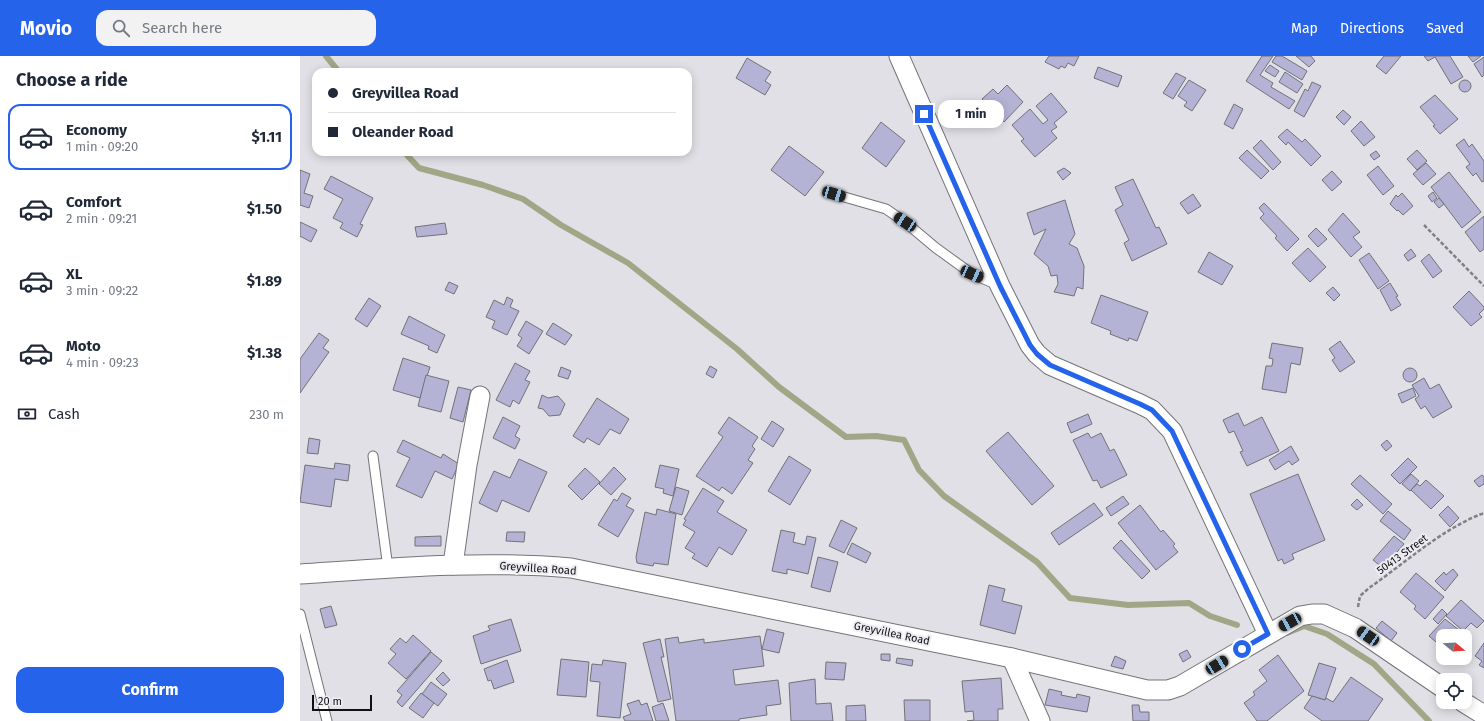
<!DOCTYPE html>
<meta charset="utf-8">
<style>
:root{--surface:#fff;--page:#f2f2f3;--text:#1f2937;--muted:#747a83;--line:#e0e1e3;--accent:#2563eb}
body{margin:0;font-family:"Fira Sans",sans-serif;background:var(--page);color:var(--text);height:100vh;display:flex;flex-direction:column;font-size:15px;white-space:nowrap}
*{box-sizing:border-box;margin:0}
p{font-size:13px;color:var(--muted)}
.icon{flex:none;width:22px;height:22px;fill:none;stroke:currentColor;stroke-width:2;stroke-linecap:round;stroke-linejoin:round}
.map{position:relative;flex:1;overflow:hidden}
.sheet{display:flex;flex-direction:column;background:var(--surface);width:300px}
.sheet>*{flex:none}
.banner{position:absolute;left:12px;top:12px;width:380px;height:88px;border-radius:12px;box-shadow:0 2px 10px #0003;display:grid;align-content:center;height:88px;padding:0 16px;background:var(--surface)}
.needle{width:26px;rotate:108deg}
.controls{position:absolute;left:1136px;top:573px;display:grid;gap:8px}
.controls a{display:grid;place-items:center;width:36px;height:36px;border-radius:8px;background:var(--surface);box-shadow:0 2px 10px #0003;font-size:20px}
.scale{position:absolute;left:12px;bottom:10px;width:60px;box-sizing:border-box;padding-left:4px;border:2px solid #111113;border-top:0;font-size:11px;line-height:14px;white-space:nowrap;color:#111113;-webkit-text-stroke:3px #ededf3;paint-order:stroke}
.end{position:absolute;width:18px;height:18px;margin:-9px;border:5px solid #2563eb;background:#fff;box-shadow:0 0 0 2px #fff}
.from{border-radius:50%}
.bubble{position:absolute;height:28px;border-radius:12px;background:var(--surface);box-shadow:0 2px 10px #0003;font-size:13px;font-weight:700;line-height:28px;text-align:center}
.car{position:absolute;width:12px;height:24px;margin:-12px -6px;border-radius:5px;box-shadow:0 0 3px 1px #0007;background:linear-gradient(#222 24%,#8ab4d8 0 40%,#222 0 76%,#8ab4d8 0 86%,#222 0)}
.banner b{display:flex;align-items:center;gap:14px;height:38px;font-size:15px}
.banner b+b{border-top:1px solid var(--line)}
.banner i{width:10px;height:10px;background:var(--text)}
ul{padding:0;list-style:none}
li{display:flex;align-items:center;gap:12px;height:66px;margin:0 8px 6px;padding:0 8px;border:2px solid transparent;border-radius:12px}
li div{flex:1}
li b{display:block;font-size:15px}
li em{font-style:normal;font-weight:700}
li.on{border-color:var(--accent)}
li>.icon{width:36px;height:36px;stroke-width:1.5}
h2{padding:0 16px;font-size:18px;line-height:48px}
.pay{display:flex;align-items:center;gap:10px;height:44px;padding:0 16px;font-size:15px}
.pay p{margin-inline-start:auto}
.button{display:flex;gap:8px;margin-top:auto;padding:8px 16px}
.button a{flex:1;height:46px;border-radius:12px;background:var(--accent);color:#fff;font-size:16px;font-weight:700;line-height:46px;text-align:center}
header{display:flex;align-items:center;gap:24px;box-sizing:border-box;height:56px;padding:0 20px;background:var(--accent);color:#fff}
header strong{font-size:19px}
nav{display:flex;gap:22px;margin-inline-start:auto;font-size:14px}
.search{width:280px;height:36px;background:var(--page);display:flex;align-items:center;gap:10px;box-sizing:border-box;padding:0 14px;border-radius:12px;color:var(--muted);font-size:15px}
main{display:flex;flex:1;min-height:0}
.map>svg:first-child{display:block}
</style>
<header>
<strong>Movio</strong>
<div class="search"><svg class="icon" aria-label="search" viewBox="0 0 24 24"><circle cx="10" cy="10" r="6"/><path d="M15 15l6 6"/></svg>Search here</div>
<nav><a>Map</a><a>Directions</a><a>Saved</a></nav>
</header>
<main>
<section class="sheet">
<h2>Choose a ride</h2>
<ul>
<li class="on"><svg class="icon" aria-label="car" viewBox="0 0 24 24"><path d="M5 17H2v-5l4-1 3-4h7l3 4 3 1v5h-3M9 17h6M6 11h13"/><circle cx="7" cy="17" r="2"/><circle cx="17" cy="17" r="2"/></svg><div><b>Economy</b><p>1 min · 09:20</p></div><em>$1.11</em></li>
<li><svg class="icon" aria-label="car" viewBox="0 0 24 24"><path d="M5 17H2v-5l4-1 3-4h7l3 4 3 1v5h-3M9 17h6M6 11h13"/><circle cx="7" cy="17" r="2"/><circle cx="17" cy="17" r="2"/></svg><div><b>Comfort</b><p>2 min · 09:21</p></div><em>$1.50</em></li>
<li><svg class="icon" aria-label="car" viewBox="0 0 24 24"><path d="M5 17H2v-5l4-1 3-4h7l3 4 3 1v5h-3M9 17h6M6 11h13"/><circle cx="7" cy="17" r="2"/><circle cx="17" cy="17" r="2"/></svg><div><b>XL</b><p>3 min · 09:22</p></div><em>$1.89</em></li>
<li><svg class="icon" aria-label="car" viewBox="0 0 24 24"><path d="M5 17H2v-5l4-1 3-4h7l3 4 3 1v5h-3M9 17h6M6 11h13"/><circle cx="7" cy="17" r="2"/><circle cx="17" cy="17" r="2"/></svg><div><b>Moto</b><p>4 min · 09:23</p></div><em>$1.38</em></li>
</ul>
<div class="pay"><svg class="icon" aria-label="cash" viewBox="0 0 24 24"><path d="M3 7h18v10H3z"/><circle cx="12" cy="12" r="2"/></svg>Cash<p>230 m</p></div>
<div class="button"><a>Confirm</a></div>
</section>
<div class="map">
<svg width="1184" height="665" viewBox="0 0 1184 665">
<rect width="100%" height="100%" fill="#e0e0e6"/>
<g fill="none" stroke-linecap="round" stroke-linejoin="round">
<g stroke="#a1a786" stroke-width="6">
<polyline points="26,0 39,16"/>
<polyline points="104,96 119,112 183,129 223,143 261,169 328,207 437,293 479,331 546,381 576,380 604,384 619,414 644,440 737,506 770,542 828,549 889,547 910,560 937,569"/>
<polyline points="987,577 1004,570 1027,578 1074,608 1129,665"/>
</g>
</g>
<g fill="#b5b3d5" stroke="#727277">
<polygon points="749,0 779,0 774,10 768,7 765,12 761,10 759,13 745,6"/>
<polygon points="962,0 973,0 960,19 973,27 971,31 995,45 989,53 946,25"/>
<polygon points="976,0 982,0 1007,15 1002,24 972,6"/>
<polygon points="996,0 1011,0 1015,5 1009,11"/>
<polygon points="1084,0 1101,0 1086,18 1076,10"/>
<polygon points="1124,0 1150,0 1163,21 1151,28 1135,1 1128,5"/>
<polygon points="1168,0 1181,0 1173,6"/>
<polygon points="1184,1 1184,19 1182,21 1174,8"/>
<polygon points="447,2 471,16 465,25 471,29 465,39 436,22"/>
<polygon points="970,9 979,15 975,21 965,15"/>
<polygon points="798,11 822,20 818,31 794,22"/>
<polygon points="985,16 1003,28 997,37 979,26"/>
<polygon points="876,17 886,22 873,43 863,37"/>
<polygon points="889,24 906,34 892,55 884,50 887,46 878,40"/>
<circle cx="1165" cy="30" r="6"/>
<polygon points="1012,26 1021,30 1004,61 994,55 1005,33 1008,35"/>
<polygon points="707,29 723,46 704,66 682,43 693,33 698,38"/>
<polygon points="751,37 767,56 754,67 757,71 751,75 757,82 735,101 721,85 724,83 712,69 730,53 743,68 748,64 736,50"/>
<polygon points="1135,39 1158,63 1140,78 1133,70 1135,69 1120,51"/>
<polygon points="934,48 943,53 933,73 924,68"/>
<polygon points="653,51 663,63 660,66 649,56"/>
<polygon points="1043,54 1051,61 1044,69 1036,61"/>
<polygon points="1061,65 1075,81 1064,90 1051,75"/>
<polygon points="581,66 605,85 586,111 562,92"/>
<polygon points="987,73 1002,86 1005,83 1021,100 1011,110 988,86 986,89 978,81"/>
<polygon points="1164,83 1169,91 1172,88 1184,105 1184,125 1182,126 1176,117 1173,120 1166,111 1170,108 1156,89"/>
<polygon points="961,84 981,106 973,114 953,92"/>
<polygon points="489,90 524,116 505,140 471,114"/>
<polygon points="947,94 969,115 961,123 939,102"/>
<polygon points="1117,94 1127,105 1117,114 1107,103"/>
<polygon points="1076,95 1080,100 1074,104 1070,99"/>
<polygon points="1126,107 1136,118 1123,129 1113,118"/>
<polygon points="1078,110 1094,130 1083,139 1067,119"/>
<polygon points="764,112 771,117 763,124 757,116"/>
<polygon points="0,114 10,118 4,137 13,140 9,152 0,149"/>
<polygon points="1032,115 1042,126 1032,135 1022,124"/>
<polygon points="1149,116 1181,156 1162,172 1131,131"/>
<polygon points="31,120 73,142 60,168 63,169 57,181 40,172 43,167 33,162 43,143 24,133"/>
<polygon points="833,123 856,172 859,171 867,188 832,205 824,187 829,184 815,154 823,149 815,131"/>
<polygon points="1133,136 1137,142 1132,146 1128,140"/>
<polygon points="1102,137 1113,150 1103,159 1098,154 1097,155 1090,148 1096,139 1098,141"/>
<polygon points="893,138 901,150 888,158 880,147"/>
<polygon points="1139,142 1144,148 1139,152 1134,146"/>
<polygon points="765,144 775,178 769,188 777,192 784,210 783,233 777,231 774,240 754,236 758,228 757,219 751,220 748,210 734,198 746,173 734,179 727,157"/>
<polygon points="964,147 999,183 987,195 975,182 977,180 960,162 964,158 959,152"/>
<polygon points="1043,157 1060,176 1053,181 1062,191 1051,201 1028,174"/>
<polygon points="1184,160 1184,193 1180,196 1165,176"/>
<polygon points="0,166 17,174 11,186 0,180"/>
<polygon points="145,167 147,178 117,181 115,171"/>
<polygon points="1016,172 1027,183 1018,191 1008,180"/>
<polygon points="1008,192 1026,211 1010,226 992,207"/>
<polygon points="1111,193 1116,200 1108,205 1104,199"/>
<polygon points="909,196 933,210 922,229 898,216"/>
<polygon points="1069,197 1089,225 1078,233 1059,204"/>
<polygon points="1129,198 1142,215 1133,222 1121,205"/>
<polygon points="149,226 158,230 154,238 145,234"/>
<polygon points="1090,227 1098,240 1096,241 1101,249 1091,255 1080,234"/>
<polygon points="1033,231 1040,239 1034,245 1026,237"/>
<polygon points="1169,235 1184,251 1184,253 1179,258 1182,261 1171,270 1153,251"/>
<polygon points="801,239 848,256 837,285 829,282 828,285 810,278 811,275 791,267"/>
<polygon points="207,241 213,244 210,251 219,255 207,279 192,272 195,265 186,261 194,244 204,249"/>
<polygon points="69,242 81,250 67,271 55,263"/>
<polygon points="109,260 145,279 137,297 128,293 129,290 101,278"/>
<polygon points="226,265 243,275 229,298 217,290 222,282 218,279"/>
<polygon points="253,267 272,279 265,289 246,278"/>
<polygon points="19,277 29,284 23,292 29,296 0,337 0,303"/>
<polygon points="1040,285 1055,306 1040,316 1032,304 1035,302 1029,293"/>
<polygon points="972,287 1003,292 1000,309 991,307 986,337 962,333 966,310 972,310 973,303 969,302"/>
<polygon points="103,302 130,311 120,342 93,334"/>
<polygon points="215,307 230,315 225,324 230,326 219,348 213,344 210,351 196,344"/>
<polygon points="410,310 417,314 413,322 406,318"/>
<polygon points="261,311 271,315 268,323 258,320"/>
<circle cx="1110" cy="319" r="7"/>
<polygon points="126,319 149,325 141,356 118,350"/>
<polygon points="1124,322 1130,333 1139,328 1152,351 1133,362 1125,350 1121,353 1115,343 1119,340 1112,329"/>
<polygon points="158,331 171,334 163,366 150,362"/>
<polygon points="1113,332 1116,340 1102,347 1098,338"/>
<polygon points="242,339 248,342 258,340 265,348 260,359 249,360 243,353 238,352"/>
<polygon points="297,342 329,363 320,378 310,373 299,389 287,382 284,387 273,380"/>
<polygon points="938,357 944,370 962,361 979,395 947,410 940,396 943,395 934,375 929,377 923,364"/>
<polygon points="788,358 792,368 771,377 767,367"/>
<polygon points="203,361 220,370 215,380 220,383 215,393 193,382"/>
<polygon points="429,361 458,381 452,390 455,393 448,404 453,407 432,438 422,431 419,435 396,420 423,381 418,377"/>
<polygon points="472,365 484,373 473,391 461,383"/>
<polygon points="708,376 754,430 732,449 686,395"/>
<polygon points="788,377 791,382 801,377 810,395 814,393 827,419 801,432 797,424 793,425 773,384"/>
<polygon points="9,382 20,384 18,398 7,397"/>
<polygon points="103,384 141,402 143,398 159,408 152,423 135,415 122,442 96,430 110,402 97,396"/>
<polygon points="1087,384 1092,390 1086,395 1081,389"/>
<polygon points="991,390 999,404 992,409 989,405 975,414 969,404"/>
<polygon points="489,400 511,414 490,449 468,435"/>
<polygon points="1108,402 1117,411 1100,428 1091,419"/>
<polygon points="219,403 247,416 229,456 202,444 197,456 179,447 194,415 210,422"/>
<polygon points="35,407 50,409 48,425 35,423 31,451 0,446 5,409 34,413"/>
<polygon points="360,409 379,413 373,440 363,437 364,433 355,431"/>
<polygon points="314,411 326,423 311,439 299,428"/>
<polygon points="285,412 300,426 282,444 268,430"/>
<polygon points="998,418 1025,484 992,498 994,503 984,508 982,503 978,505 950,438"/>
<polygon points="1111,418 1119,425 1110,435 1102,428"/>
<polygon points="1060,419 1092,448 1083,458 1051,428"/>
<polygon points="1182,419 1184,421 1184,428 1179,431 1174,425"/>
<polygon points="1126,424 1144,440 1131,453 1111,434 1117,428 1120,430"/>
<polygon points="376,431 389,435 382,459 369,455"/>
<polygon points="403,432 424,445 417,456 447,474 432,499 419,491 407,511 392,502 395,498 385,492 395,476 383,469 386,464 384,463"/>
<polygon points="322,437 331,442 326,450 334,454 318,481 298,469 314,443 317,445"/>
<polygon points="823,440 829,448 811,460 806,452"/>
<polygon points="1057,443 1063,449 1057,454 1051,449"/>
<polygon points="794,447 803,459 759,489 751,477"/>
<polygon points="840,449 861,476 863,474 875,488 873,490 878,496 856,514 818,467"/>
<polygon points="1148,450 1159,462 1150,471 1139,459"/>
<polygon points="357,453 376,458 368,509 354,507 353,510 337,507 336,501 345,456 356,459"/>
<polygon points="1088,455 1111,474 1104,484 1080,465"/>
<polygon points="541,464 557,472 544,497 529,490"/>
<polygon points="481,474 495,477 493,486 505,489 507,480 516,482 508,518 487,513 487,518 472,515"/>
<polygon points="207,476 225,476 224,486 206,485"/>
<polygon points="141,480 141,490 115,490 115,481"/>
<polygon points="1094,480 1104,488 1083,512 1073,504"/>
<polygon points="821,484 850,515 842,523 813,492"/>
<polygon points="552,487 571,497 566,507 547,498"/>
<polygon points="518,501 538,506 530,536 511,531"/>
<polygon points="1153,513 1158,519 1145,535 1135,525 1144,516 1146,519"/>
<polygon points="1116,517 1144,541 1125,563 1114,553 1116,550 1100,536"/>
<polygon points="689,529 705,533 702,545 722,550 715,578 680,569"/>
<polygon points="1161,544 1184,565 1177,572 1171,567 1163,575 1146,560"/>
<polygon points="31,550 37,569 25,572 20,553"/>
<polygon points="1142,553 1147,558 1138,568 1133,563"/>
<polygon points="211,563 221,595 181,608 173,580 190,574 188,570"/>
<polygon points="1145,563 1169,582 1165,587 1165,580 1143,580 1143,592 1129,580"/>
<polygon points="1082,565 1097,577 1091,585 1076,572"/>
<polygon points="467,573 484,577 479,597 462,593"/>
<polygon points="113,579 131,595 106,623 88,607 96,598 90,593 100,582 106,587"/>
<polygon points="460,580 464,610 433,614 435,629 478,624 481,648 466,650 467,659 439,663 439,665 376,665 365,583 378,581 379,587 404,583 404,587"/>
<polygon points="360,583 364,601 361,601 371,643 358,646 343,587"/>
<polygon points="1184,587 1184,612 1179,609 1182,605 1175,600"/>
<polygon points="887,594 891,601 883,606 879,598"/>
<polygon points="131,596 142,605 102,651 97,646 102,639 97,635"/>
<polygon points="581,598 590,598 590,605 581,604"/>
<polygon points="978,599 1004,635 967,665 957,665 944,647 955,639 953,636 967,625 959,614"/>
<polygon points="815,600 826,605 823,613 811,610"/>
<polygon points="597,602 613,604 612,610 596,607"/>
<polygon points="261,603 289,606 286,641 257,639"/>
<polygon points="207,604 214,626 194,633 191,624 188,625 184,613"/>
<polygon points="303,604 326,607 320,662 297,660 300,626 290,625 292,608 302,609"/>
<polygon points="526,606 546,607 544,624 525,623"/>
<polygon points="1019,607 1036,612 1025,644 1008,639"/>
<polygon points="143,616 150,624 143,630 136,623"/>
<polygon points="1051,621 1083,643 1068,665 1022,665 1004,652 1012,640 1025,644 1026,642 1033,646"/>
<polygon points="701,622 703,653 698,653 698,665 667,665 674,664 673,655 665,656 662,625"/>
<polygon points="515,623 516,648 531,647 533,665 491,665 489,627"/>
<polygon points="131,626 147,638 138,650 122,638"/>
<polygon points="749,633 762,636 761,639 776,642 777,638 790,641 787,656 745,649"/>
<polygon points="121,637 134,647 123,662 109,652"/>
<polygon points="339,644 341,649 347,647 353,665 325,665 323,661 331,658 327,648"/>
<polygon points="604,644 630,644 630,665 605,665"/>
<polygon points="363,647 369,665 356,665 352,651"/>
<polygon points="565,649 566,665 546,665 546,650"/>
<polygon points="832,649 839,649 840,656 849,656 849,665 833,665"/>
</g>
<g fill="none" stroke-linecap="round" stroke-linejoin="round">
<defs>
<g id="lane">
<polyline points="534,138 586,153 605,166 636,192 672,218 698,229"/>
<polyline points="73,400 88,512"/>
<polyline points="0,558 27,665"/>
</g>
<g id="street">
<polyline points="599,0 700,230 730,289 737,298 750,309 840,348 852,354 872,375 968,578"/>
<polyline points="153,509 167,409 180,340"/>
<path d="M0,518C90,512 180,504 271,512L712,602L847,634H868L880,630L1000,560L1012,558H1024L1055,572L1143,632"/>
<polyline points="712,602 740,665"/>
<polyline points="1163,646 1184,659"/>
</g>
</defs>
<use href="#lane" stroke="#747479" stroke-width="11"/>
<use href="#street" stroke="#747479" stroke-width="21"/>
<g stroke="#818185" stroke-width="2.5" stroke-dasharray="4 2" stroke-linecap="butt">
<polyline points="1124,169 1184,230"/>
<path d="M1058,551L1060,540L1069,532C1105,507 1143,472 1184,457"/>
</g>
<use href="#lane" stroke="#fff" stroke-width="9"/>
<use href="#street" stroke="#fff" stroke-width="19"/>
</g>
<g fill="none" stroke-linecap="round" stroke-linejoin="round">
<polyline stroke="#2563eb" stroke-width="5" points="624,58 700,230 730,289 737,298 750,309 840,348 852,354 872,375 968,578 942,593"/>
</g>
<g text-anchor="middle" stroke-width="4" stroke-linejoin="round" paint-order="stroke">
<g font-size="11" fill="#111113" stroke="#ededf3">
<text transform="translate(1102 498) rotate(-36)" y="4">50413 Street</text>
<text transform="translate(238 512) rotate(4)" y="4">Greyvillea Road</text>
<text transform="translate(592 577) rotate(12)" y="4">Greyvillea Road</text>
</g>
</g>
</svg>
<div class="controls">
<a><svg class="needle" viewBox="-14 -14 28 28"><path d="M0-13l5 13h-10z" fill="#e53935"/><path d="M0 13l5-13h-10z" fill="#747a83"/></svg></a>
<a><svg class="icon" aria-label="locate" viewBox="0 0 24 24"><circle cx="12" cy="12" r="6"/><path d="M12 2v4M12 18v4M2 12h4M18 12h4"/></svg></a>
</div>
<div class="scale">20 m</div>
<i class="end from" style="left:942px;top:593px"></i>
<i class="end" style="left:624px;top:58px"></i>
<div class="bubble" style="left:638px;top:44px;width:66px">1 min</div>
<i class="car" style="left:534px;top:138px;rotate:106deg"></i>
<i class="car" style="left:605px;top:166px;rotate:303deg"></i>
<i class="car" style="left:672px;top:218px;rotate:114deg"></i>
<i class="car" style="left:990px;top:566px;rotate:241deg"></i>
<i class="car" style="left:1068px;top:580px;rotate:305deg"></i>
<i class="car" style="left:917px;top:609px;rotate:59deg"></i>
<div class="banner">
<b><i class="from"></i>Greyvillea Road</b>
<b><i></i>Oleander Road</b>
</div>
</div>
</main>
